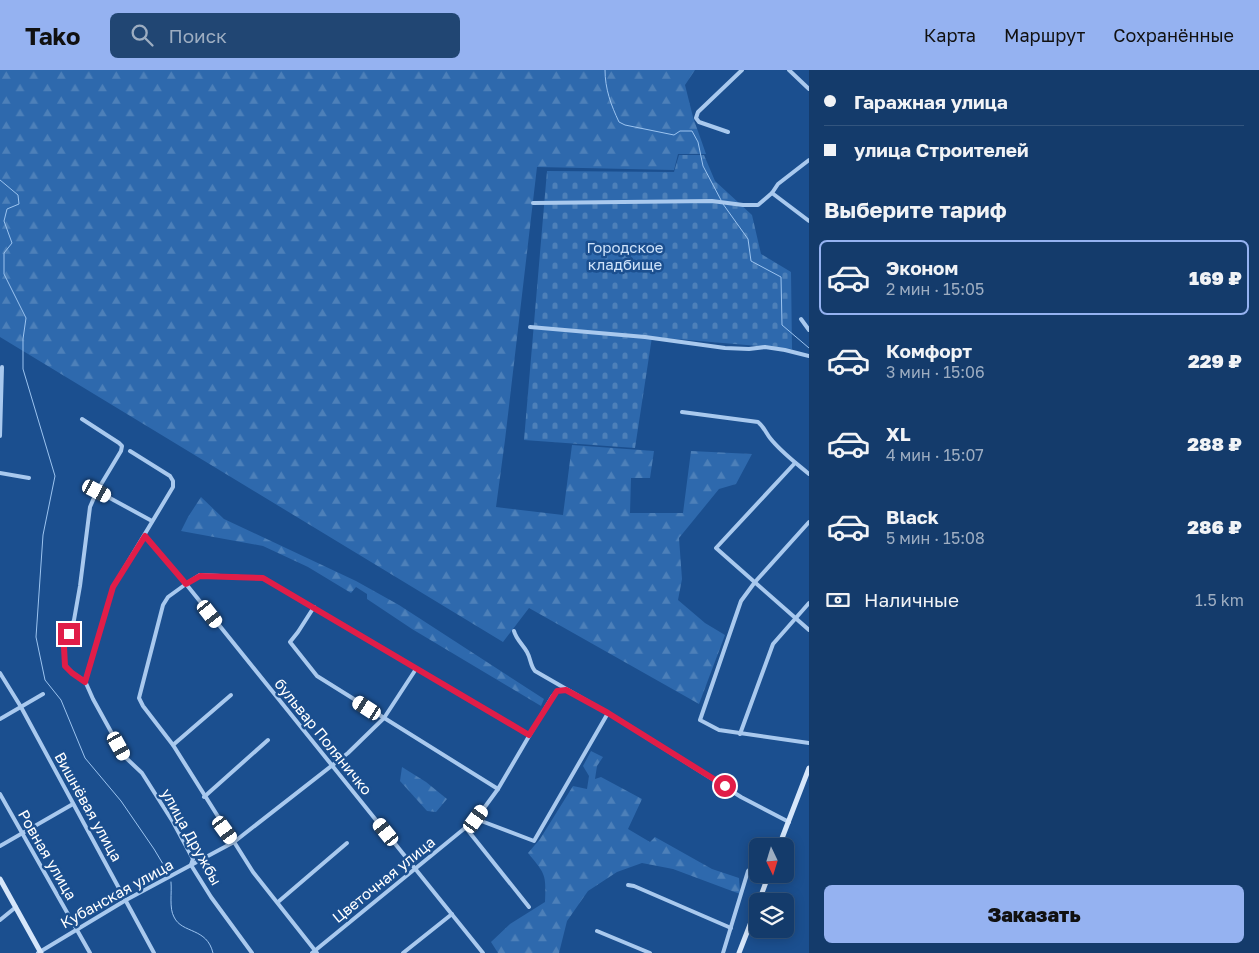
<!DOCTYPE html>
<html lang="ru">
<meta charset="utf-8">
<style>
:root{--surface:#143b6b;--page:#214673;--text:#f1f3f6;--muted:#9dadc1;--line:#33557e;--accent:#95b2f1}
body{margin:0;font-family:"Golos Text",sans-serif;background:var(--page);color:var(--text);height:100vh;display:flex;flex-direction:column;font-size:19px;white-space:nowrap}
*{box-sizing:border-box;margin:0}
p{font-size:16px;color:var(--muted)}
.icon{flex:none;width:28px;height:28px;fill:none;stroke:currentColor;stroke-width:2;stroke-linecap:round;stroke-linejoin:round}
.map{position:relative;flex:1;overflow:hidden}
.sheet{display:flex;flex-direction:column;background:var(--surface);width:450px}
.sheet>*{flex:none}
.hud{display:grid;align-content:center;height:110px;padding:0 15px;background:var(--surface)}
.needle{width:32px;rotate:176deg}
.controls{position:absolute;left:749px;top:768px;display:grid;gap:10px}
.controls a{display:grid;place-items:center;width:45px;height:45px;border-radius:8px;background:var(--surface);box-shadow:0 2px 12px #0003,0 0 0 1px var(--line);font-size:25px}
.end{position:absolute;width:22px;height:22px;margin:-11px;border:6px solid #e11d48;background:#fff;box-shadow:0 0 0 2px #fff}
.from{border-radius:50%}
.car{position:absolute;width:15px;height:30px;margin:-15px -8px;border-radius:6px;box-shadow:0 0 4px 1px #0007;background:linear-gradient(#fff 24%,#345 0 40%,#fff 0 76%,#345 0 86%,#fff 0)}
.hud b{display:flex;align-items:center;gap:18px;height:48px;font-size:19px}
.hud b+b{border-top:1px solid var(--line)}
.hud i{width:12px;height:12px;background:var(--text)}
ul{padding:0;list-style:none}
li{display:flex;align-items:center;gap:15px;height:75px;margin:0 10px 8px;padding:0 5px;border:2px solid transparent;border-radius:8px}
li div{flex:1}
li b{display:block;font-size:19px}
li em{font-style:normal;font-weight:800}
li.on{border-color:var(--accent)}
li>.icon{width:45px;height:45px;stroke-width:1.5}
h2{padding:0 15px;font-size:22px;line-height:60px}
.pay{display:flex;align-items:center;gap:12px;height:55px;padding:0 15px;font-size:19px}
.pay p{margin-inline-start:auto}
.action{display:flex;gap:10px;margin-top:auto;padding:10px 15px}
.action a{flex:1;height:58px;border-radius:8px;background:var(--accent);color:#111;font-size:20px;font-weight:800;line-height:58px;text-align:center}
header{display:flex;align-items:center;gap:30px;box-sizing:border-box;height:70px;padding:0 25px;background:var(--accent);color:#111}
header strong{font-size:24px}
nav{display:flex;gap:28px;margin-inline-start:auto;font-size:18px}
.search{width:350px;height:45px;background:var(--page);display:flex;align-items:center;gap:12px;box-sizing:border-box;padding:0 18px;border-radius:8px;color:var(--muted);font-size:19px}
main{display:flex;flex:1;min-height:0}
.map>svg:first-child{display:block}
</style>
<header>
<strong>Tako</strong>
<div class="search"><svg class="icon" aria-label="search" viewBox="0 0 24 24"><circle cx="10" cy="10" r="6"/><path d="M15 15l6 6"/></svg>Поиск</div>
<nav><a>Карта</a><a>Маршрут</a><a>Сохранённые</a></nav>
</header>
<main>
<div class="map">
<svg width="809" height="883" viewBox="0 0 809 883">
<defs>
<pattern id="forest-firs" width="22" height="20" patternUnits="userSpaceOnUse" patternTransform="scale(1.25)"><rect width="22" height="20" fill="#2e69ad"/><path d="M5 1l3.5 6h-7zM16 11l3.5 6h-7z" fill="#4d80b9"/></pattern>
<pattern id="cemetery-stones" width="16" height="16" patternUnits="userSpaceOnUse" patternTransform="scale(1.25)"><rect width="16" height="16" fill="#2e69ad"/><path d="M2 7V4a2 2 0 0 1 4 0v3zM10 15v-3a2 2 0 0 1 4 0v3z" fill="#4d80b9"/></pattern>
</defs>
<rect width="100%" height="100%" fill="#1b4f8f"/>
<g fill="url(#forest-firs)">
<polygon points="0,0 695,0 685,15 693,47 706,84 678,84 674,100 537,97 505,370 496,437 563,445 572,375 654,381 650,408 631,408 630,443 683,443 691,381 752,384 736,414 719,419 679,468 682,509 678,530 705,553 725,565 699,634 529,538 503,572 0,267"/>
<polygon points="201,427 224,449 356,511 399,535 544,629 541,636 412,559 367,529 367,524 356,517 351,523 308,497 263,476 181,461 188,447"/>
<path d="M591,681L603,687L597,696L595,709L601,707L642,729L628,759L650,772L655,767L712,799L739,808L740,824L673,799L642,793L617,802L588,821L567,851L559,883H498L491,872L510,854L545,832C546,804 546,805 528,783L540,769L573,716L587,719L589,706L583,696Z"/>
<polygon points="402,697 426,712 447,729 436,742 427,741 400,711"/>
</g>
<polygon fill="url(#cemetery-stones)" points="679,85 704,85 715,111 752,145 761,184 791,202 792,279 652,267 635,378 524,370 547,101 674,102"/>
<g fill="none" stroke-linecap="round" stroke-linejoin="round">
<g stroke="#9cc4f0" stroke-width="1">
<path d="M605,0C605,19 611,35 619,52L625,55L674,65L680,61H692L698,72L703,96L721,130"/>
<polyline points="0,110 18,125 19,134 7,139 4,151 12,173 4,183 4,204 26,248 23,269 23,299 55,406 43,465 36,567 45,610 61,630 85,688 121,731 154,779 166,799"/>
<polyline points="723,134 748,169 751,191 781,207 782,255 809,278"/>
<path d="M171,812C172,823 169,838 174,847C182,864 207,857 213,883"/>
</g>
<g stroke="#a9c9ee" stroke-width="4">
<polyline points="789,0 809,19"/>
<polyline points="728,62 699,52 696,48 698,42 742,0"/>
<polyline points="772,123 809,151"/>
<polyline points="533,133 712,131 743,135 758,135 772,123 778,114 809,90"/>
<polyline points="801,249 809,260"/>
<polyline points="530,257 645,267 725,278 749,279 765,277 785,280 809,286"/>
<path d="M682,342L758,352C764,357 766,363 770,368C781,382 796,393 809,404"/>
<polyline points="82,349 119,373 122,376 121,381 97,421 90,437 80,516 74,550 64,577 65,595 72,603 85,611"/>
<polyline points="0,366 2,297"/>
<polyline points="130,381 170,406 173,411 173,417 113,517 85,611 93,629 125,687 142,703 173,752 193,789 191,795 211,827 252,883"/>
<polyline points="795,393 716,478 809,560"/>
<polyline points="0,403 29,408"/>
<polyline points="97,421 152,451"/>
<polyline points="809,452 755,512 741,531 700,650 719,660 809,673"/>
<polyline points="145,466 186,514 483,883"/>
<polyline points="314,537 298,562 290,572 317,606 498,719"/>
<path d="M514,561C516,569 523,575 527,582C531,589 530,595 535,601L608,643L741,727L789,752"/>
<polyline points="0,603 21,637 154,883"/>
<polyline points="0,649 43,624"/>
<polyline points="740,664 773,574 809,533"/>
<polyline points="173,675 231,625"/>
<polyline points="0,724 90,883"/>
<polyline points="204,727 268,670"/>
<polyline points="476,749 534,771 608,643"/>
<polyline points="466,758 529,837"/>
<polyline points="0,776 73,734"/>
<polyline points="628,815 634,816 731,858"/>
<polyline points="278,832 347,773"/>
<polyline points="0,850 16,837"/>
<polyline points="597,861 650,883"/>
<polyline points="38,883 126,830 234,772 348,683 384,648 416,599"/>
<polyline points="312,883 476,749 498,719 552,627 557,621 566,620"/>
<polyline points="317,883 253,802 173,675 143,636 139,628 163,535 168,527 186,514 200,505 263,508 529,665"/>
<polyline points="403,883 452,844"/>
<polyline points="723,883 748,801 758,792"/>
</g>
<g stroke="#d6e6fa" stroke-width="5">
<polyline points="779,776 809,698"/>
<polyline points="0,809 41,883"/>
<polyline points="759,831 769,804"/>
<polyline points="739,883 758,834"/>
</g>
</g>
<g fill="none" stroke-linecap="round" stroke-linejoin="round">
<polyline stroke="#e11d48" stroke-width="6" points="69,564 64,577 65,596 72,603 85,612 113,517 145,466 186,514 200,506 263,508 529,665 557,621 566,620 608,643 725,716"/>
</g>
<g text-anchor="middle" stroke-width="5" stroke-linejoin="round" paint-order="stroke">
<g font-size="15" fill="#cfe3fa" stroke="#1b4f8f">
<text x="625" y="183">Городское<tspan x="625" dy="17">кладбище</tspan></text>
</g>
<g font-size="15" fill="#fff" stroke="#1b4f8f">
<text transform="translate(323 667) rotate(51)" y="5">бульвар Поляничко</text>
<text transform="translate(88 737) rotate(61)" y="5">Вишнёвая улица</text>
<text transform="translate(191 767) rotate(61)" y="5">улица Дружбы</text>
<text transform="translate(47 785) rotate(60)" y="5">Ровная улица</text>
<text transform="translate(384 810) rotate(-39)" y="5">Цветочная улица</text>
<text transform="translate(117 824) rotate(-29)" y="5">Кубанская улица</text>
</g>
</g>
</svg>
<div class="controls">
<a><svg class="needle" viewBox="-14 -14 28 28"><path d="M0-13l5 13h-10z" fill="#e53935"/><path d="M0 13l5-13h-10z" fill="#9dadc1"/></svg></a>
<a><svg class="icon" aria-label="layers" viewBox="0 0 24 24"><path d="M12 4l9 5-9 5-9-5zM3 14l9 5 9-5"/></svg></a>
</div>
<i class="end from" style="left:725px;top:716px"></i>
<i class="end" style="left:69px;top:564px"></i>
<i class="car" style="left:97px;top:421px;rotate:118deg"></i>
<i class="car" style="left:210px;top:544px;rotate:142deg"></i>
<i class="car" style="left:367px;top:638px;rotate:303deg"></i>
<i class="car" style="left:119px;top:676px;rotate:151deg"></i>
<i class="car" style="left:476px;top:749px;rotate:36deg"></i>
<i class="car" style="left:225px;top:760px;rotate:144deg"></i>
<i class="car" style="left:386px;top:762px;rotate:321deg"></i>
</div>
<section class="sheet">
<div class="hud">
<b><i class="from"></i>Гаражная улица</b>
<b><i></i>улица Строителей</b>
</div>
<h2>Выберите тариф</h2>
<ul>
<li class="on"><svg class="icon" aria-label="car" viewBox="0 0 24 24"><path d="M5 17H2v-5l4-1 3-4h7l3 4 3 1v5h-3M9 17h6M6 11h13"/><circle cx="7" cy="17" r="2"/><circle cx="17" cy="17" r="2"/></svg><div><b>Эконом</b><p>2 мин · 15:05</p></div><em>169 ₽</em></li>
<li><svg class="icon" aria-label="car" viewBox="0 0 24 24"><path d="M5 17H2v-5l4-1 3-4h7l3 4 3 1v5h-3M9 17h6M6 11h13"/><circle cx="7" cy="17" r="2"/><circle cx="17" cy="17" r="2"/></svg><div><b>Комфорт</b><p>3 мин · 15:06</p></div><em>229 ₽</em></li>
<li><svg class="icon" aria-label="car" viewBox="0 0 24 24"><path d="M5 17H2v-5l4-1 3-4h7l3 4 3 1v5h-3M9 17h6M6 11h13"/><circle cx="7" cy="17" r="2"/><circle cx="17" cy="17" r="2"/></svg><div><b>XL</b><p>4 мин · 15:07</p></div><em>288 ₽</em></li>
<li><svg class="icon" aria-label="car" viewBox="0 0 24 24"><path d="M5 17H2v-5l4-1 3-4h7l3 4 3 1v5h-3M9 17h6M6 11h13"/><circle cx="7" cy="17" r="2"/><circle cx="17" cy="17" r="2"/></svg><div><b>Black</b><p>5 мин · 15:08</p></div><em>286 ₽</em></li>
</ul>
<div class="pay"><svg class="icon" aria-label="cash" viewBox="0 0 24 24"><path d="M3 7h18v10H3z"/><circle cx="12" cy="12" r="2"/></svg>Наличные<p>1.5 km</p></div>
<div class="action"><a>Заказать</a></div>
</section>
</main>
